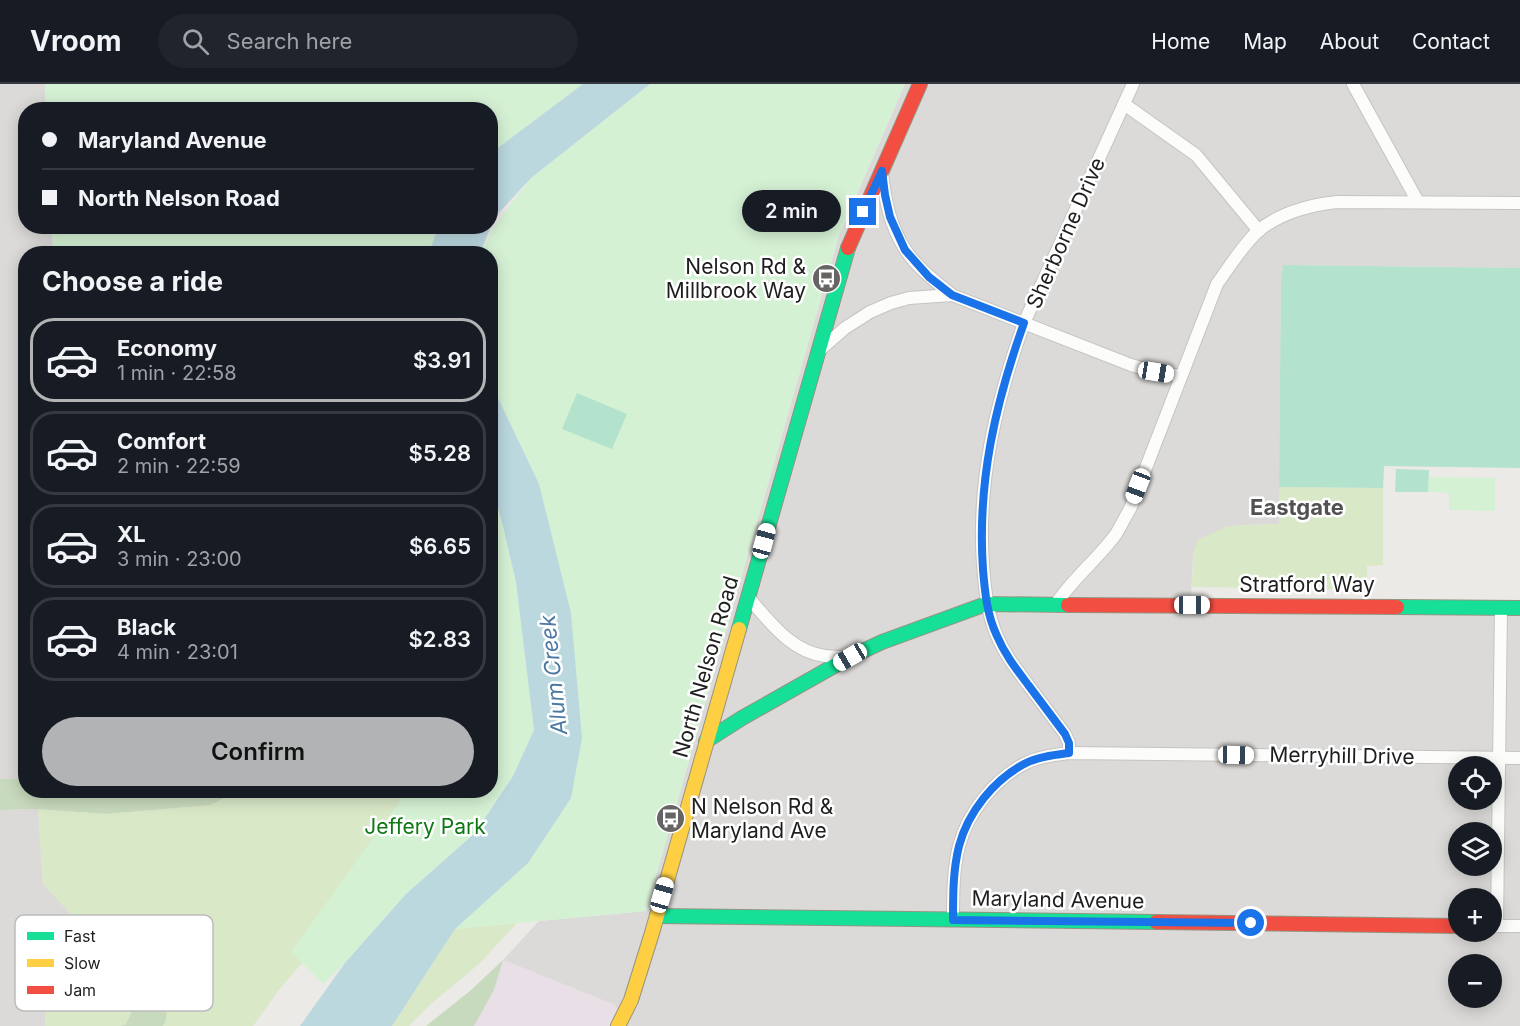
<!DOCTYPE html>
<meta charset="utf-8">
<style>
:root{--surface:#171b24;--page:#20242c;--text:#f1f3f6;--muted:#9ea1a6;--line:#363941;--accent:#b2b3b4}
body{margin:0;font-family:Inter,sans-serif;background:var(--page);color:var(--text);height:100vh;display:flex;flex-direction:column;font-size:22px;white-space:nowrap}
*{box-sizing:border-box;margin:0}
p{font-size:20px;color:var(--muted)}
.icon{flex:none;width:33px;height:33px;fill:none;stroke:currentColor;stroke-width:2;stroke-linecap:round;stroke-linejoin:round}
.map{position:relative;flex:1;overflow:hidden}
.drawer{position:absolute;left:18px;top:162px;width:480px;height:552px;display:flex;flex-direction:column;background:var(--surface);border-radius:24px;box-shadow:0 3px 15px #0003}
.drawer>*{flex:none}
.hud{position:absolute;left:18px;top:18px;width:480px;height:132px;border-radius:24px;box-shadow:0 3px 15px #0003;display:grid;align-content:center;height:132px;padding:0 24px;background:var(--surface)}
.controls{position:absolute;left:1448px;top:672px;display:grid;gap:12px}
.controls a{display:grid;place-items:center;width:54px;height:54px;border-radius:50%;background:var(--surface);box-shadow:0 3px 15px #0003;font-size:30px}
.end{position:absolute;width:27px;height:27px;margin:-14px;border:8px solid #1a73e8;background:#fff;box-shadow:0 0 0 3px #fff}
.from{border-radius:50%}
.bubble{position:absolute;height:42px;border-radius:21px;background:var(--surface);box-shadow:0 3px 15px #0003;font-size:20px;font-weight:600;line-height:42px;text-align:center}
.car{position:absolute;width:18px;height:36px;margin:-18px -9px;border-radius:8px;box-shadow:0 0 4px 2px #0007;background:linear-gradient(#fff 24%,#345 0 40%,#fff 0 76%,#345 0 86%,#fff 0)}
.hud b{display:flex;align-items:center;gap:21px;height:57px;font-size:22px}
.hud b+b{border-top:2px solid var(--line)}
.hud i{width:15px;height:15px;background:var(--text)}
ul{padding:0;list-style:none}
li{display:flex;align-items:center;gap:18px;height:84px;margin:0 12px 9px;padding:0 12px;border:3px solid var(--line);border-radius:24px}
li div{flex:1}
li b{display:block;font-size:22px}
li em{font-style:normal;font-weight:600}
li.active{border-color:var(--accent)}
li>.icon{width:54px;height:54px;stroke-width:1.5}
h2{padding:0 24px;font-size:27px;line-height:72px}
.cta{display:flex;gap:12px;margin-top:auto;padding:12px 24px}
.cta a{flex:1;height:69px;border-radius:36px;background:var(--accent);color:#111;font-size:24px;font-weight:600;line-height:69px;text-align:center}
header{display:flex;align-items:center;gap:36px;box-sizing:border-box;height:84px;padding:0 30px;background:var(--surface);border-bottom:2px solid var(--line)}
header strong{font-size:28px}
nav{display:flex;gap:33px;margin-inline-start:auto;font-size:21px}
.search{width:420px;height:54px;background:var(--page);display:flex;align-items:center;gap:15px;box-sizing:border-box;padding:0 21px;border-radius:33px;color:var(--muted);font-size:22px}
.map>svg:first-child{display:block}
</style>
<header>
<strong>Vroom</strong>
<div class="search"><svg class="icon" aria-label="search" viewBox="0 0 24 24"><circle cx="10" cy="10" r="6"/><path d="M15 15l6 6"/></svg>Search here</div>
<nav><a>Home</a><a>Map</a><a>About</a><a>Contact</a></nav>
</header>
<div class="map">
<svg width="1520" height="942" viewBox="0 0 1520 942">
<rect width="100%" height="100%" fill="#eceae7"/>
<g fill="#dbdad8" fill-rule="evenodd">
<polygon points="0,0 45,0 46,25 26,26 26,142 52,143 53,169 26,170 25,695 0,695"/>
<path d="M905,0H1520V184L1283,181L1281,196L1279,440L1243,441L1225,443L1193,470L1191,515L1520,519V942H622L615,921L503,876L539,837L646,827L839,151ZM1458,682H1491V716H1458ZM1458,748H1491V782H1458ZM1458,814H1491V848H1458ZM1458,880H1491V914H1458Z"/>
<polygon points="38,725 43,800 76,835 73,890 48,892 45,942 0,942 0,726"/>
</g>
<polygon fill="#e9dfe6" points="503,876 615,921 622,942 474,942 494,906"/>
<g fill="#d9e8c7">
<polygon points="1279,403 1383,404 1383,481 1367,482 1367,506 1192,503 1193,470 1198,456 1225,443 1243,441 1279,440"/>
<polygon points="227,706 447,707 279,906 253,942 163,942 166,936 139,897 133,925 126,940 120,942 45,942 48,892 73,889 76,836 43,800 38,725 106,730 211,721 226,713"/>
<polygon points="517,839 479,880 431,920 409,942 392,942 455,845"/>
</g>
<g fill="#c8dabd">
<polygon points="0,695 25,695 26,706 227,707 226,713 211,721 106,730 38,725 0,726"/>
<polygon points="503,876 494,906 474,942 426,942 470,907"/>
<polygon points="143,891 159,892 167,908 166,936 163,942 120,942 126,940 133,925 139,897"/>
</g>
<g fill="#d5f1d4">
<polygon points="45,0 583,0 491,69 490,26 46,25"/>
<polygon points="650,0 905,0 839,151 646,827 455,845 540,706 539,400 491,299 490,170 481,169 495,141 531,94"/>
<polygon points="52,143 438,143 429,170 53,169"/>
<polygon points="1429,393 1495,394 1495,427 1449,426 1449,409 1428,408"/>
<polygon points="491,401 501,434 516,498 534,646 513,692 475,749 406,810 345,879 323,900 291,868 407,707 490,706"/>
</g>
<g fill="#b3e2cd">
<polygon points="1283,181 1520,184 1520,384 1384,382 1383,404 1279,403 1281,196"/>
<polygon points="577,309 627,330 612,365 562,345"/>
<polygon points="1396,385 1429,386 1428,408 1395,408"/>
</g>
<g fill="#bbd8df">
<polygon points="583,0 650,0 531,94 495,133 480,169 429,169 438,143 490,142 491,69"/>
<polygon points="491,299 539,400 571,529 582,654 571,714 528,779 455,845 392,942 300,942 345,879 406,810 475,749 513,692 534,646 516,498 501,434 491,401"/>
</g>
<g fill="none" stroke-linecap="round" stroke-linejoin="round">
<defs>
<g id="street">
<polyline points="1353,0 1418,118"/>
<polyline points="1124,20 1196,71 1259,147"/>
<path d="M882,89C885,116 890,142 905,165C916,183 936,198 952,211"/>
<polyline points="821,265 845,244 870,228 891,219 909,214 952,211 1131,281 1156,288 1180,292"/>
<path d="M748,513C770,538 790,567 825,572C833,573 841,573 849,573"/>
<path d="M1056,520C1073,494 1098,475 1116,450C1121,442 1125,433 1130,425L1217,200C1230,182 1242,162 1258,147C1280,129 1310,121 1337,118L1520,119"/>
<path d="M1069,669V659L1065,650C1053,634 1041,618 1029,602C1017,586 1005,571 997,552C987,529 985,506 983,481C977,397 996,318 1024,239L1133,0"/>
<path d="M953,836C953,811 953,786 959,762C968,728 994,696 1024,680C1037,673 1054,671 1069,669L1520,674"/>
<polyline points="1491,842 1520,842"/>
<polyline points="1497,842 1501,524"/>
</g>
<g id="fast">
<polyline points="1397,523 1520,524"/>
<polyline points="739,545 848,164"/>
<polyline points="706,657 742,634 850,573 882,558 986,520 1068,521"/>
<polyline points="657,832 1156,838"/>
</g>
<polyline id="slow" points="618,942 631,916 652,849 739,545"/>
<g id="jam">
<polyline points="848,164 920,0"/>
<polyline points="1068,521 1397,523"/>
<polyline points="1156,838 1458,842"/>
</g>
</defs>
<use href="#street" stroke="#c5c4c3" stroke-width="14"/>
<use href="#fast" stroke="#949580" stroke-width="16"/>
<use href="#slow" stroke="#949580" stroke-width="16"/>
<use href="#jam" stroke="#949580" stroke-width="16"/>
<use href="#street" stroke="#fcfcfb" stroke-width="12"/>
<use href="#fast" stroke="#16e098" stroke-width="14"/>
<use href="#slow" stroke="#ffcf43" stroke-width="14"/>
<use href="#jam" stroke="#f24e42" stroke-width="14"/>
</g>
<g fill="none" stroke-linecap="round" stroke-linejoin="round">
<path stroke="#1a73e8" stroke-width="8" d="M863,128L882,87L885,111L890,133L905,166L929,193L952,211L1024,239C995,320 977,399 983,486C985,509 987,531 997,552C1005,571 1017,586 1029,602C1041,618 1053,634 1065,650L1069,659V669C1054,671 1037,673 1024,680C994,696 968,728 959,762C953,786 953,811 953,836L1251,839"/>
</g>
<defs>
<symbol id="bus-disc" viewBox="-11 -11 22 22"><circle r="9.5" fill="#666564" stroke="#fff"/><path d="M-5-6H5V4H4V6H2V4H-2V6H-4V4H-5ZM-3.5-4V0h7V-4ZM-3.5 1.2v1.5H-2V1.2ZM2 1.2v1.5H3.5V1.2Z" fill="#fff"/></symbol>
</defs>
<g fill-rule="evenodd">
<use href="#bus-disc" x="810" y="178" width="33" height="33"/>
<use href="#bus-disc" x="654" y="718" width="33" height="33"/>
</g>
<g text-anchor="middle" stroke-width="5" stroke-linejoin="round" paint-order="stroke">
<g font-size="21" fill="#1e1e1e" stroke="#fff">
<text transform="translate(1066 149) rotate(-66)" y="7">Sherborne Drive</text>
<text x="1307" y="508">Stratford Way</text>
<text transform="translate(706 583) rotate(-74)" y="7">North Nelson Road</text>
<text transform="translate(1342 672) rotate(1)" y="7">Merryhill Drive</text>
<text transform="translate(1058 816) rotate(1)" y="7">Maryland Avenue</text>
</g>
<g font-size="21" fill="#1e1e1e" stroke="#fff" text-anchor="end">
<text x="806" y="190">Nelson Rd &amp;<tspan x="806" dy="24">Millbrook Way</tspan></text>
<text x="691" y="730" text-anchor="start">N Nelson Rd &amp;<tspan x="691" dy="24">Maryland Ave</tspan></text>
</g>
<g font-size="21" fill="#0f7915" stroke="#fff">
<text x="425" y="750">Jeffery Park</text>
</g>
<g font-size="22" font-weight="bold" fill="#515151" stroke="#fff">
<text x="1297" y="431">Eastgate</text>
</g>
<g font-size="22" font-style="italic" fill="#4b79a2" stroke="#fff">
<text transform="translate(553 591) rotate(-96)" y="8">Alum Creek</text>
</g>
</g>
<rect x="15" y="831" width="198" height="96" rx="9" fill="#fff" stroke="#bcbcbc" stroke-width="1.5"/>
<rect x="27" y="848" width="27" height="8" fill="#16e098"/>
<rect x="27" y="875" width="27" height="8" fill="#ffcf43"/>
<rect x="27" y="902" width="27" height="8" fill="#f24e42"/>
<g font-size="16" fill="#1e1e1e">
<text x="64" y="858">Fast</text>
<text x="64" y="885">Slow</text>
<text x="64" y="912">Jam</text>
</g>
</svg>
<div class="controls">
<a><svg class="icon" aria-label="locate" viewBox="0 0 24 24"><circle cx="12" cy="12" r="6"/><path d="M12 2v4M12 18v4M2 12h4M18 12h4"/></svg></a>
<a><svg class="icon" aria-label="layers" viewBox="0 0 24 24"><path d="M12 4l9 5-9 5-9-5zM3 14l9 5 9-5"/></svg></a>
<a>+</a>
<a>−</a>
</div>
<i class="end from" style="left:1251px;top:839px"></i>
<i class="end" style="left:863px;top:128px"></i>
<div class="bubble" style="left:742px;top:106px;width:99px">2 min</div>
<i class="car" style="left:1156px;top:288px;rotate:99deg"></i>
<i class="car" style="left:1138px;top:402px;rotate:201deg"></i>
<i class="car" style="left:764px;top:457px;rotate:15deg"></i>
<i class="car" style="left:1192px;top:521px;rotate:90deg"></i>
<i class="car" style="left:850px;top:573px;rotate:240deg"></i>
<i class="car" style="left:1236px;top:671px;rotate:91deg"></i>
<i class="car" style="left:662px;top:811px;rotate:16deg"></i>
<div class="hud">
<b><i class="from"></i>Maryland Avenue</b>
<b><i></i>North Nelson Road</b>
</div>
<section class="drawer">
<h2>Choose a ride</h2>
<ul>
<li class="active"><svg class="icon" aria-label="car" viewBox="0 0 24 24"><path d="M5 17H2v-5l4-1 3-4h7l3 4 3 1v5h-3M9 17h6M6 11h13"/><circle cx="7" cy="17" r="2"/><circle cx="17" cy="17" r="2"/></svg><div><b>Economy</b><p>1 min · 22:58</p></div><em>$3.91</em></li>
<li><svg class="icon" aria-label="car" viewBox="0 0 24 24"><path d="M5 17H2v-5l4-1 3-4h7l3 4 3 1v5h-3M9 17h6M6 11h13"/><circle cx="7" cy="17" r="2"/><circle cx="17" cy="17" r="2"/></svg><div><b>Comfort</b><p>2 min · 22:59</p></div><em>$5.28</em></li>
<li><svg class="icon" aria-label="car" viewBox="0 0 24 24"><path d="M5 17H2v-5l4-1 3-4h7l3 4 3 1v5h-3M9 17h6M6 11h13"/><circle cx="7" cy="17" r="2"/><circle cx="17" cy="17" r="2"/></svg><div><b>XL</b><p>3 min · 23:00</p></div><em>$6.65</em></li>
<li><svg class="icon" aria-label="car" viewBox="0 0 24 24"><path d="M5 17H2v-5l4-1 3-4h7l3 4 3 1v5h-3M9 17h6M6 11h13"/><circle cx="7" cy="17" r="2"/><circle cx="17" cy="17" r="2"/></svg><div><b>Black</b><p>4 min · 23:01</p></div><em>$2.83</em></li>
</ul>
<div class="cta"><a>Confirm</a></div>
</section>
</div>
